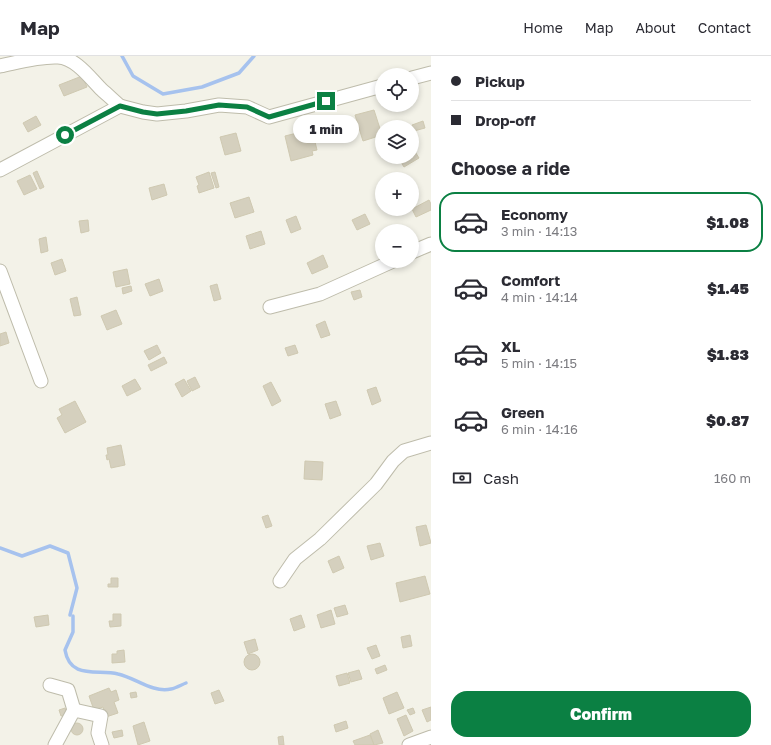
<!DOCTYPE html>
<meta charset="utf-8">
<style>
:root{--surface:#fff;--page:#f7f7f7;--text:#2b2b33;--muted:#7c7c81;--line:#e1e1e2;--accent:#0b8043}
body{margin:0;font-family:"Golos Text",sans-serif;background:var(--page);color:var(--text);height:100vh;display:flex;flex-direction:column;font-size:15px;white-space:nowrap}
*{box-sizing:border-box;margin:0}
p{font-size:13px;color:var(--muted)}
.icon{flex:none;width:22px;height:22px;fill:none;stroke:currentColor;stroke-width:2;stroke-linecap:round;stroke-linejoin:round}
.map{position:relative;flex:1;overflow:hidden}
.sheet{display:flex;flex-direction:column;background:var(--surface);width:340px}
.sheet>*{flex:none}
.banner{display:grid;align-content:center;height:88px;padding:0 20px;background:var(--surface)}
.fabs{position:absolute;left:375px;top:12px;display:grid;gap:8px}
.fabs a{display:grid;place-items:center;width:44px;height:44px;border-radius:50%;background:var(--surface);box-shadow:0 2px 6px #0003;font-size:20px}
.end{position:absolute;width:18px;height:18px;margin:-9px;border:5px solid #0b8043;background:#fff;box-shadow:0 0 0 2px #fff}
.from{border-radius:50%}
.bubble{position:absolute;height:28px;border-radius:14px;background:var(--surface);box-shadow:0 2px 6px #0003;font-size:13px;font-weight:800;line-height:28px;text-align:center}
.banner b{display:flex;align-items:center;gap:14px;height:38px;font-size:15px}
.banner b+b{border-top:1px solid var(--line)}
.banner i{width:10px;height:10px;background:var(--text)}
ul{padding:0;list-style:none}
li{display:flex;align-items:center;gap:12px;height:60px;margin:0 8px 6px;padding:0 12px;border:2px solid transparent;border-radius:16px}
li div{flex:1}
li b{display:block;font-size:15px}
li em{font-style:normal;font-weight:800}
li.active{border-color:var(--accent)}
li>.icon{width:36px;height:36px;stroke-width:1.5}
h2{padding:0 20px;font-size:18px;line-height:48px}
.pay{display:flex;align-items:center;gap:10px;height:44px;padding:0 20px;font-size:15px}
.pay p{margin-inline-start:auto}
.primary-button{display:flex;gap:8px;margin-top:auto;padding:8px 20px}
.primary-button a{flex:1;height:46px;border-radius:16px;background:var(--accent);color:#fff;font-size:16px;font-weight:800;line-height:46px;text-align:center}
header{display:flex;align-items:center;gap:24px;box-sizing:border-box;height:56px;padding:0 20px;background:var(--surface);border-bottom:1px solid var(--line)}
header strong{font-size:19px}
nav{display:flex;gap:22px;margin-inline-start:auto;font-size:14px}
main{display:flex;flex:1;min-height:0}
.map>svg:first-child{display:block}
</style>
<header>
<strong>Map</strong>
<nav><a>Home</a><a>Map</a><a>About</a><a>Contact</a></nav>
</header>
<main>
<div class="map">
<svg width="431" height="689" viewBox="0 0 431 689">
<rect width="100%" height="100%" fill="#f3f2e8"/>
<g fill="none" stroke-linecap="round" stroke-linejoin="round">
<g stroke="#a6c2ee" stroke-width="3.5">
<polyline points="122,0 133,20 163,38 202,31 239,17 254,0"/>
<polyline points="0,492 22,500 50,490 68,497 77,532 70,559"/>
<path d="M73,560V576L65,594C70,624 98,613 118,618C136,622 152,637 171,633C176,632 181,629 186,627"/>
</g>
</g>
<g fill="#d5d0be" stroke="#cfc9b1">
<polygon points="82,20 87,31 64,40 59,29"/>
<polygon points="374,54 382,79 363,85 355,59"/>
<polygon points="36,60 41,69 28,76 23,67"/>
<polygon points="423,65 425,72 414,75 412,69"/>
<polygon points="305,75 307,87 315,86 317,94 312,95 313,99 291,105 285,80"/>
<polygon points="236,77 241,95 225,99 220,81"/>
<polygon points="414,94 419,102 404,111 399,103 402,101 412,101 412,95"/>
<polygon points="37,115 44,131 40,133 33,117"/>
<polygon points="209,116 214,132 199,137 197,130 199,129 196,121"/>
<polygon points="215,116 219,131 216,132 211,117"/>
<polygon points="30,119 37,133 24,139 17,125"/>
<polygon points="164,128 167,139 152,144 149,132"/>
<polygon points="249,141 254,156 235,162 230,147"/>
<polygon points="429,144 431,148 431,154 416,161 412,153"/>
<polygon points="365,158 370,168 357,174 352,164"/>
<polygon points="296,160 301,173 291,177 286,164"/>
<polygon points="88,164 89,175 81,177 79,165"/>
<polygon points="261,175 265,188 250,193 246,180"/>
<polygon points="46,181 48,195 41,197 39,183"/>
<polygon points="323,199 328,211 312,218 307,207"/>
<polygon points="62,203 66,215 55,219 51,207"/>
<polygon points="127,213 130,228 116,231 113,216"/>
<polygon points="159,223 163,235 150,240 145,228"/>
<polygon points="217,228 221,243 214,245 210,230"/>
<polygon points="131,230 132,235 123,238 122,232"/>
<polygon points="360,234 362,241 354,244 351,236"/>
<polygon points="77,241 81,259 74,260 70,243"/>
<polygon points="116,254 122,268 107,274 101,260"/>
<polygon points="325,265 330,279 321,282 316,269"/>
<polygon points="6,276 9,287 0,290 0,278"/>
<polygon points="157,289 161,297 149,304 144,295"/>
<polygon points="295,289 298,297 288,300 285,292"/>
<polygon points="164,301 167,307 151,315 148,309"/>
<polygon points="195,321 200,331 192,335 187,325"/>
<polygon points="135,323 141,333 127,340 122,330"/>
<polygon points="184,323 191,335 182,341 175,328"/>
<polygon points="271,326 281,345 272,350 263,330"/>
<polygon points="376,331 381,345 372,349 367,334"/>
<polygon points="75,345 86,366 65,377 57,362 62,359 59,353"/>
<polygon points="336,345 341,359 330,363 325,348"/>
<polygon points="121,389 125,409 111,412 109,403 107,404 106,399 108,399 107,392"/>
<polygon points="305,405 323,406 322,424 304,423"/>
<polygon points="268,459 272,470 266,472 262,461"/>
<polygon points="426,469 431,487 420,490 416,471"/>
<polygon points="380,487 384,500 371,504 367,490"/>
<polygon points="339,500 344,512 333,517 328,505"/>
<polygon points="425,520 430,538 400,546 396,527"/>
<polygon points="111,522 118,522 118,531 108,531 108,528 111,528"/>
<polygon points="345,549 348,558 337,561 334,552"/>
<polygon points="331,554 335,568 321,572 317,559"/>
<polygon points="113,558 121,558 121,570 110,571 109,565 113,565"/>
<polygon points="48,559 49,569 36,571 34,561"/>
<polygon points="301,559 305,571 294,575 290,563"/>
<polygon points="410,579 412,590 403,592 401,581"/>
<polygon points="255,583 258,594 248,598 244,586"/>
<polygon points="376,589 380,600 372,603 367,592"/>
<polygon points="124,594 125,606 112,607 112,598 117,598 117,595"/>
<circle cx="252" cy="606" r="8"/>
<polygon points="385,609 387,614 377,618 375,613"/>
<polygon points="359,614 362,623 351,626 348,617"/>
<polygon points="347,617 350,627 339,630 336,620"/>
<polygon points="109,632 111,636 116,634 119,644 114,646 118,657 106,661 103,651 94,654 89,640"/>
<polygon points="219,634 224,645 215,648 211,637"/>
<polygon points="136,636 137,641 131,642 130,637"/>
<polygon points="397,636 404,652 389,658 383,642"/>
<polygon points="431,651 431,664 427,666 422,654"/>
<polygon points="65,652 67,659 61,660 59,654"/>
<polygon points="413,652 415,657 410,659 407,654"/>
<polygon points="406,659 413,675 404,680 397,663"/>
<polygon points="346,665 348,672 336,676 334,669"/>
<polygon points="144,666 150,685 138,689 133,670"/>
<circle cx="77" cy="673" r="6"/>
<polygon points="122,674 123,680 114,682 112,676"/>
<polygon points="378,674 383,687 374,689 370,678"/>
<polygon points="370,679 374,689 355,689 353,685"/>
<polygon points="283,680 284,689 279,689 278,681"/>
</g>
<g fill="none" stroke-linecap="round" stroke-linejoin="round">
<defs>
<g id="minor">
<path d="M0,10C19,6 39,0 58,1C76,2 90,22 102,34C108,39 114,45 120,50"/>
<polyline points="412,22 431,17"/>
<polyline points="0,114 120,50 143,56 157,58 186,55 219,49 247,51 269,61 382,30"/>
<polyline points="412,196 431,188"/>
<polyline points="0,215 41,325"/>
<polyline points="270,251 320,238 393,205"/>
<polyline points="280,525 295,503 320,483 376,428 393,405 404,395 431,387"/>
<polyline points="50,629 68,634 74,654"/>
<polyline points="55,689 74,654 101,660 98,677 102,689"/>
<polyline points="409,689 431,681"/>
</g>
</defs>
<use href="#minor" stroke="#bebcab" stroke-width="15"/>
<use href="#minor" stroke="#fff" stroke-width="13"/>
</g>
<g fill="none" stroke-linecap="round" stroke-linejoin="round">
<polyline stroke="#0b8043" stroke-width="5" points="65,79 120,50 143,56 157,58 186,55 219,49 247,51 269,61 326,45"/>
</g>
</svg>
<div class="fabs">
<a><svg class="icon" aria-label="locate" viewBox="0 0 24 24"><circle cx="12" cy="12" r="6"/><path d="M12 2v4M12 18v4M2 12h4M18 12h4"/></svg></a>
<a><svg class="icon" aria-label="layers" viewBox="0 0 24 24"><path d="M12 4l9 5-9 5-9-5zM3 14l9 5 9-5"/></svg></a>
<a>+</a>
<a>−</a>
</div>
<i class="end from" style="left:65px;top:79px"></i>
<i class="end" style="left:326px;top:45px"></i>
<div class="bubble" style="left:293px;top:59px;width:66px">1 min</div>
</div>
<section class="sheet">
<div class="banner">
<b><i class="from"></i>Pickup</b>
<b><i></i>Drop-off</b>
</div>
<h2>Choose a ride</h2>
<ul>
<li class="active"><svg class="icon" aria-label="car" viewBox="0 0 24 24"><path d="M5 17H2v-5l4-1 3-4h7l3 4 3 1v5h-3M9 17h6M6 11h13"/><circle cx="7" cy="17" r="2"/><circle cx="17" cy="17" r="2"/></svg><div><b>Economy</b><p>3 min · 14:13</p></div><em>$1.08</em></li>
<li><svg class="icon" aria-label="car" viewBox="0 0 24 24"><path d="M5 17H2v-5l4-1 3-4h7l3 4 3 1v5h-3M9 17h6M6 11h13"/><circle cx="7" cy="17" r="2"/><circle cx="17" cy="17" r="2"/></svg><div><b>Comfort</b><p>4 min · 14:14</p></div><em>$1.45</em></li>
<li><svg class="icon" aria-label="car" viewBox="0 0 24 24"><path d="M5 17H2v-5l4-1 3-4h7l3 4 3 1v5h-3M9 17h6M6 11h13"/><circle cx="7" cy="17" r="2"/><circle cx="17" cy="17" r="2"/></svg><div><b>XL</b><p>5 min · 14:15</p></div><em>$1.83</em></li>
<li><svg class="icon" aria-label="car" viewBox="0 0 24 24"><path d="M5 17H2v-5l4-1 3-4h7l3 4 3 1v5h-3M9 17h6M6 11h13"/><circle cx="7" cy="17" r="2"/><circle cx="17" cy="17" r="2"/></svg><div><b>Green</b><p>6 min · 14:16</p></div><em>$0.87</em></li>
</ul>
<div class="pay"><svg class="icon" aria-label="cash" viewBox="0 0 24 24"><path d="M3 7h18v10H3z"/><circle cx="12" cy="12" r="2"/></svg>Cash<p>160 m</p></div>
<div class="primary-button"><a>Confirm</a></div>
</section>
</main>
